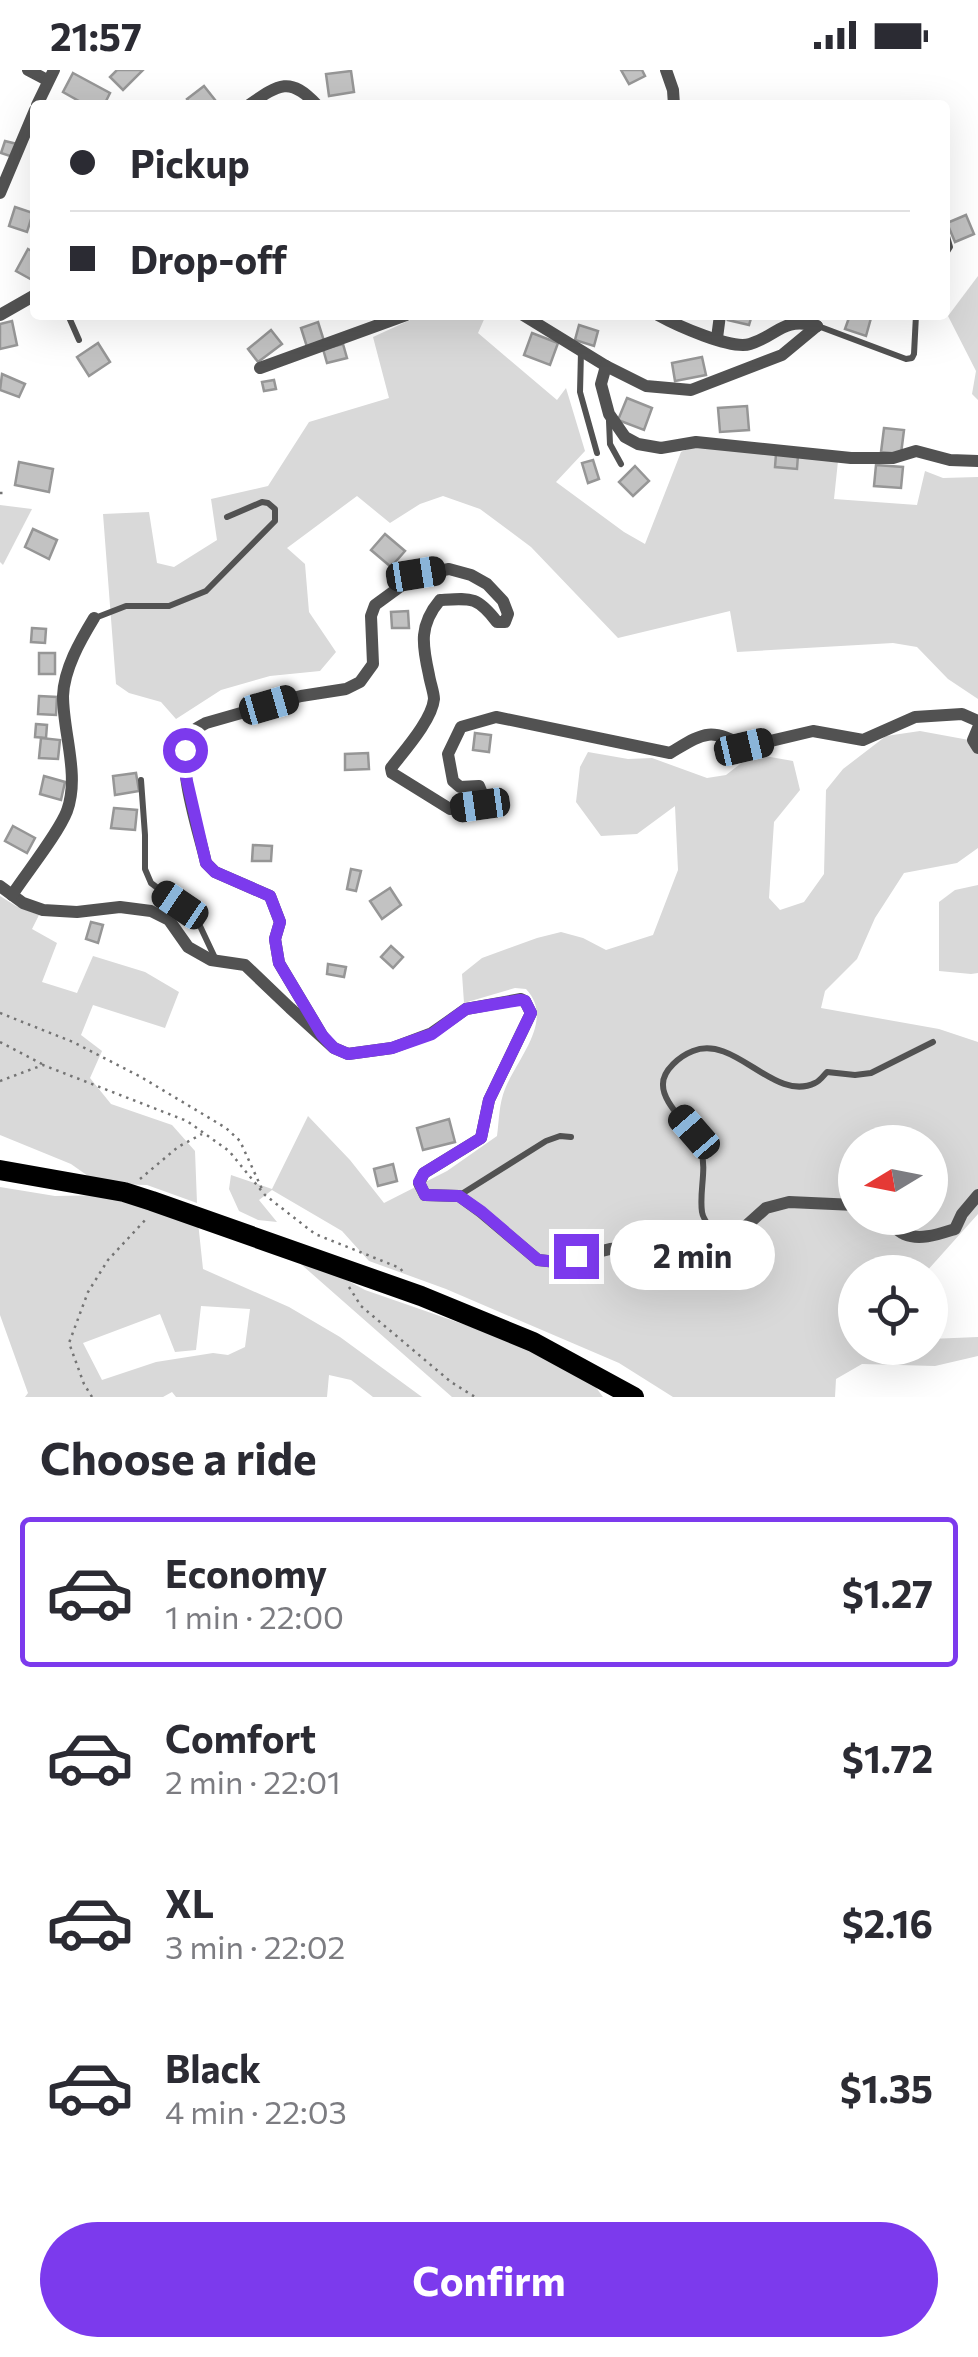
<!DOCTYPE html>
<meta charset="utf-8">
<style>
:root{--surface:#fff;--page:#f7f7f7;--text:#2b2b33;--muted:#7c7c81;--line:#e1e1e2;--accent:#7c3aed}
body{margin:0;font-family:Commissioner,sans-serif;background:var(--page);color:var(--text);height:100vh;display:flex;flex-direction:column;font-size:38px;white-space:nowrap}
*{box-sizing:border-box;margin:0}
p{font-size:32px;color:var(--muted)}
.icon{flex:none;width:55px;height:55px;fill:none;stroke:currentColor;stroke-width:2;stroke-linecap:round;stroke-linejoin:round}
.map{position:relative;height:1327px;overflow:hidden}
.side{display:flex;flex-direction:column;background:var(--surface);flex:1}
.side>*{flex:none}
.guide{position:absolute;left:30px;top:30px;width:920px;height:220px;border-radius:10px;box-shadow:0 10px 40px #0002;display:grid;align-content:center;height:220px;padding:0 40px;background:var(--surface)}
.needle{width:65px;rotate:260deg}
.buttons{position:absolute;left:838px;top:1055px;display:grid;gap:20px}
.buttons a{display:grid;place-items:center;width:110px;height:110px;border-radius:50%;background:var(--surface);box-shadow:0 10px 40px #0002;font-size:50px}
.end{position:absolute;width:45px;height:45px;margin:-22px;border:12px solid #7c3aed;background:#fff;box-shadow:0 0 0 5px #fff}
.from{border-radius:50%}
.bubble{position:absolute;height:70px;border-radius:35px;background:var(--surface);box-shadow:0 10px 40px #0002;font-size:32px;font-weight:700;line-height:70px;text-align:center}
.car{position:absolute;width:30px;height:60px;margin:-30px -15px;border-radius:12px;box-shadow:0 0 8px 2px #0007;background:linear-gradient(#222 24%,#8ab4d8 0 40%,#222 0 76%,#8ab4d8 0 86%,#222 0)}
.guide b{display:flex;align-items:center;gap:35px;height:95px;font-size:38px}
.guide b+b{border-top:2px solid var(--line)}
.guide i{width:25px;height:25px;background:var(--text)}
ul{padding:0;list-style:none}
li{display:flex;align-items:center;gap:30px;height:150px;margin:0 20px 15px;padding:0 20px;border:5px solid transparent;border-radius:10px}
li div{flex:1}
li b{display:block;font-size:38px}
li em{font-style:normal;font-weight:700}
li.current{border-color:var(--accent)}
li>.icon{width:90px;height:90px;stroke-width:1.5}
h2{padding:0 40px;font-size:45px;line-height:120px}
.primary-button{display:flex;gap:20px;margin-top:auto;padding:20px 40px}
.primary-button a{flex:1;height:115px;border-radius:60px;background:var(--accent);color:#fff;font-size:40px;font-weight:700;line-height:115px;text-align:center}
.status{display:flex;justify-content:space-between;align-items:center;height:70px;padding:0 50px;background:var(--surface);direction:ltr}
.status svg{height:28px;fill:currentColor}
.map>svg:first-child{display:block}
</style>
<div class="status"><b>21:57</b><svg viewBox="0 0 49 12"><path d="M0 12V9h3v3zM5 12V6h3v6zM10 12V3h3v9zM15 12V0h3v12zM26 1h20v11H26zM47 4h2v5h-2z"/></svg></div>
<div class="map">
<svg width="978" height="1327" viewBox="0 0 978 1327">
<rect width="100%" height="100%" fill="#fff"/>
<g fill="#d9d9d9" fill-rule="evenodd">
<polygon points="978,206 978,330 972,324 976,301 948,246"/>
<polygon points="421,245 486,245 478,263 557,330 566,318 585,381 556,412 624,462 645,474 681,382 696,375 838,391 834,429 917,435 925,401 943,408 978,407 978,629 948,609 917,577 893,573 737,582 730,541 618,568 531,477 480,439 443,426 420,434 390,453 357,426 287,478 305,494 309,542 336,582 320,601 270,606 221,620 176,649 161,632 129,623 116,614 103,444 149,442 157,493 174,497 217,470 211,429 268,416 309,352 389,328 373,267"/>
<polygon points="0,435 32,439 3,495 0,492"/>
<path d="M920,661L969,670L978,680V778L957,793L904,803L875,848L857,889L825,921L821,938L939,959L978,972V1144L926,1202H855V1278H930V1269L978,1267V1286L935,1296L862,1294L836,1309L835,1327H673L619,1293L446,1219L369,1191L342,1161L272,1120L259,1130L277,1152L258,1150L239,1141L229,1119L231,1105L272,1119L308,1046L350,1090L384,1133L447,1101L497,1066C499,1051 499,1033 505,1019C518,987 555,950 526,919L515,918L464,933L462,904L482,888L537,868L561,862L583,868L606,880L653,865L678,800L675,736L637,764L601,766L576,732L580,697L588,682L628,689L652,688L707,708L726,705L753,684L793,691L800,720L774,752L769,828L780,840L804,832L824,804L826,720L843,699L886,666ZM855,1072H930V1148H855Z"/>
<polygon points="978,815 978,903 971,904 939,901 939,832 955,820"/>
<polygon points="0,826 16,836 39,845 32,859 57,873 42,912 77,923 93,886 145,902 179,922 165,958 93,935 81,965 102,981 90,1008 111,1034 172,1055 195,1081 197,1133 147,1115 113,1114 88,1106 71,1094 0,1065"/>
<path d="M0,1117L55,1126L111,1125L198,1152L203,1199L289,1237L340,1267L422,1327H373L351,1310L329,1305L327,1327H176L172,1322L163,1327H25L28,1323L0,1245ZM201,1236L250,1239L245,1277L228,1285L213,1283L156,1292L102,1310L83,1273L160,1244L175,1282L196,1280Z"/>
<polygon points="294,1188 306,1188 365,1220 506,1269 592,1312 603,1327 452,1327"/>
</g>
<g fill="#c2c2c2" stroke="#969696" stroke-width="2.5">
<polygon points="117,0 143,0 123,20 110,7"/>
<polygon points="621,0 642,0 645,6 629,14"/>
<polygon points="351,1 354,22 329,26 326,4"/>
<polygon points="73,3 110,23 104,35 86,35 63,22"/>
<polygon points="204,16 219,35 191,35 187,29"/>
<polygon points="5,71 17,74 13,87 1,83"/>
<polygon points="15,137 33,143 27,162 9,156"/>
<polygon points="966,145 974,164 955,172 947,153"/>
<polygon points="28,179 35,183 34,211 16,201"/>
<polygon points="730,245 752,245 749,255 728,250"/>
<polygon points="850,245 871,248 866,266 845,259"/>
<polygon points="12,251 17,275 0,279 0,254"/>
<polygon points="318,252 324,271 307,277 301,258"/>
<polygon points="579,255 598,261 594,276 575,270"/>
<polygon points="271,260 282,274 258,292 248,279"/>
<polygon points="532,263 558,273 550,295 524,285"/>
<polygon points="98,273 110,292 89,306 77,287"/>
<polygon points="343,274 347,288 327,293 323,279"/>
<polygon points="702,287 706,305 675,311 672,293"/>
<polygon points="2,304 25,314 19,327 0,320"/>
<polygon points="274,310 276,319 264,321 262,312"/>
<polygon points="627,328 652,338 644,360 618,350"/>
<polygon points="747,336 749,360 720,362 718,338"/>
<polygon points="884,358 904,360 901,384 881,382"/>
<polygon points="776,384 798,385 797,399 775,397"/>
<polygon points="593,390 599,409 588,413 582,393"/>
<polygon points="19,392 53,399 49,422 15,415"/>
<polygon points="876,395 903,397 901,418 874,416"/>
<polygon points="635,396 649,411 633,426 619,412"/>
<polygon points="33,459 57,470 49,489 25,477"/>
<polygon points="385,464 405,481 391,497 371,480"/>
<polygon points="408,541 409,558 392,558 391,542"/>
<polygon points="32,558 46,559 45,573 31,572"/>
<rect x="39" y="583" width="16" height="21"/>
<polygon points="39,626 57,627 56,645 38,644"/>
<polygon points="36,654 47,655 46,668 35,667"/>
<polygon points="475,663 491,665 489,682 473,680"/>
<polygon points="41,668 60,670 58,689 39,688"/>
<polygon points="368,683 369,699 345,700 345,684"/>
<polygon points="136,703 139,721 115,725 113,706"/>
<polygon points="44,706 65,712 61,730 40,724"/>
<polygon points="114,738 137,740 135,760 111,758"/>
<polygon points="13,756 35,768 27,783 5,771"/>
<polygon points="253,775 272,776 271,791 252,791"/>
<polygon points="351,799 361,801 356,821 347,819"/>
<polygon points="390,818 401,835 382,849 370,831"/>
<polygon points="91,852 103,855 98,873 86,869"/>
<polygon points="391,876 403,887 393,898 381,887"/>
<polygon points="328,894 346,897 344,907 327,904"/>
<polygon points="449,1049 455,1072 423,1080 417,1058"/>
<polygon points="393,1094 397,1111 378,1116 374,1099"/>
</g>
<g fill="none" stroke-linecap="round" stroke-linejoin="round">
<g stroke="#747474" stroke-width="2.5" stroke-dasharray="2.5 5" stroke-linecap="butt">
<polyline points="0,423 3,423"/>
<polyline points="0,943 73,972 141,1007 226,1058 240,1071 262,1119"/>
<polyline points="0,972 42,994"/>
<polyline points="0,1011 43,995 187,1051 229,1081 265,1125 315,1164 400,1198 403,1202"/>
<polyline points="140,1109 178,1077 202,1064"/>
<polyline points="349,1217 361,1236 451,1312 475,1327"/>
<polyline points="92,1327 84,1314 69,1273 88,1222 108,1190 147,1148"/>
</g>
<g stroke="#525252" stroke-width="6">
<polyline points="945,159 950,177 945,185"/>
<polyline points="68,245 79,270"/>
<polyline points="818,256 906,289 912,288 914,284 916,245"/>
<polyline points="581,282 580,322 597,383"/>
<polyline points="609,351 610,374 621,394"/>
<polyline points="95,548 126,536 169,536 206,521 275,451 275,439 268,433 262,432 227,447"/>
<polyline points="141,710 145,765 145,799 151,813 180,835 200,856 216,890"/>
<polyline points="460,1125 546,1071 560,1066 571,1067"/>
<path d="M718,1168C713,1160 703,1151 702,1142C699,1122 707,1100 701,1080C693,1057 662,1035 663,1014C663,1000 680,986 693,981C735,964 774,1033 815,1013C820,1011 823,1006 827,1002L855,1005L871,1003L933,972"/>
</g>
<g stroke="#525252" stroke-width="12">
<polyline points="28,0 47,10"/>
<polyline points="666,0 673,20 674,35"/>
<polyline points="37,35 54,0"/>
<path d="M249,35C279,14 290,6 317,35"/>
<polyline points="0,123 35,40"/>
<polyline points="0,245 35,225"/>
<polyline points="523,245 606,296 646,316 691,320 782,285 817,256"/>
<path d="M658,245C676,255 731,280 750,274C779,265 781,247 817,256"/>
<polyline points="717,268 720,245"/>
<polyline points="606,296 601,314 609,344 625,367 638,374 661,378 696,372 851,388 893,388 916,381 950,390 978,391"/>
<polyline points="260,298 406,245"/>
<polyline points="978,658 973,670 978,678"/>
<polyline points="0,816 23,833 43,840 77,842 120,837 151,841 169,850 188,877 211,890 245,895 290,938 334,978 348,984 392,978 432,963 466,939 521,929 525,931 531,943 489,1030 481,1068 424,1103 419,1113 425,1125 459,1126 481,1142 538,1190 557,1192 610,1179 719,1169 746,1156 766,1138 789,1132 855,1135"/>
<path d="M12,825C27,802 58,764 67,741C80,705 63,663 63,626C64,599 80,571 94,548"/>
<path d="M322,965L279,893L275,869L280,852L270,826L215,802L206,793C200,764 172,687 192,662C196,658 201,656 206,653L301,626L346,619L360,612L373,594L371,546L375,535L416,505L449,499L471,505L487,514L503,531L508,544L505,552H497C477,526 471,528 440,530C419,555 422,574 429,605C430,612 434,623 434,629C432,650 404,681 391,698L392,703L450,739L480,735L484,728L479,716L460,717L453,711L448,684L461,657L496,647L670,683C702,664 710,656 745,677L813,661L863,670L915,647L962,644L978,651"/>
<path d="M883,1148C890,1152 896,1160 904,1164C920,1171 939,1164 955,1159L962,1144L978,1125"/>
</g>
<polyline stroke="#000" stroke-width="20" points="0,1100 124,1122 152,1131 421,1226 533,1272 634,1327"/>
</g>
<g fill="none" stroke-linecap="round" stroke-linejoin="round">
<polyline stroke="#7c3aed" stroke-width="12" points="185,680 184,698 206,793 215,802 270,826 280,852 275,869 279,893 322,965 334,978 348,984 392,978 432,964 466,939 520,930 525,931 531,943 489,1030 481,1068 424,1103 419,1112 425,1125 459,1126 482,1142 538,1190 557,1192 576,1186"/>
</g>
</svg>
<div class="buttons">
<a><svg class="needle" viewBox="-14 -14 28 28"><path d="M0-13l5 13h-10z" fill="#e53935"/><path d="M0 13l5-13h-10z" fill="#7c7c81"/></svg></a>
<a><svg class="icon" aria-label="locate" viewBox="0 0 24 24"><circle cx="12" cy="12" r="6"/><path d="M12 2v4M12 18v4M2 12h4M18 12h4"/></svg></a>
</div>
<i class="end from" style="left:185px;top:680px"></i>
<i class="end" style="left:576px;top:1186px"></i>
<div class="bubble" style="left:610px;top:1150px;width:165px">2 min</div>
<i class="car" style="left:416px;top:504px;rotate:81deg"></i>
<i class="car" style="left:269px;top:635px;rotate:74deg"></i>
<i class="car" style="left:744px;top:677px;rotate:77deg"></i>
<i class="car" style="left:480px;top:735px;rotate:262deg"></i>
<i class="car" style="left:180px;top:835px;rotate:304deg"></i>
<i class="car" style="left:694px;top:1062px;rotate:319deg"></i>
<div class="guide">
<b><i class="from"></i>Pickup</b>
<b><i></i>Drop-off</b>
</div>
</div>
<section class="side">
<h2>Choose a ride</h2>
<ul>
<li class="current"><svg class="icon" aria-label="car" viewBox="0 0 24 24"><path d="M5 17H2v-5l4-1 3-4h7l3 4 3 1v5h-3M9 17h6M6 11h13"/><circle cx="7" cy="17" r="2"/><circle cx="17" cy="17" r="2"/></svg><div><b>Economy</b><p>1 min · 22:00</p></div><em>$1.27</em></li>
<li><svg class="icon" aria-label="car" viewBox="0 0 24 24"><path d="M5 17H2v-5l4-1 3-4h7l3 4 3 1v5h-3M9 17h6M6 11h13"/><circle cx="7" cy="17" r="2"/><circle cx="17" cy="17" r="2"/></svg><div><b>Comfort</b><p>2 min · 22:01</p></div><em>$1.72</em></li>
<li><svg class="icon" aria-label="car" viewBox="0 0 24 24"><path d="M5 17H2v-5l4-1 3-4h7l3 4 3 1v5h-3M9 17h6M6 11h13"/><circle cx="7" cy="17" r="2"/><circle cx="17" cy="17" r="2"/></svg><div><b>XL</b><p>3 min · 22:02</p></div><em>$2.16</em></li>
<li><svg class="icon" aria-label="car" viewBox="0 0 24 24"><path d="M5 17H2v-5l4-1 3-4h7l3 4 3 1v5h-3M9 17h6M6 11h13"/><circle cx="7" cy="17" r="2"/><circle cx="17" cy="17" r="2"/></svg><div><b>Black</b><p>4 min · 22:03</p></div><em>$1.35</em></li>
</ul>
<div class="primary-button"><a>Confirm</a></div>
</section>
